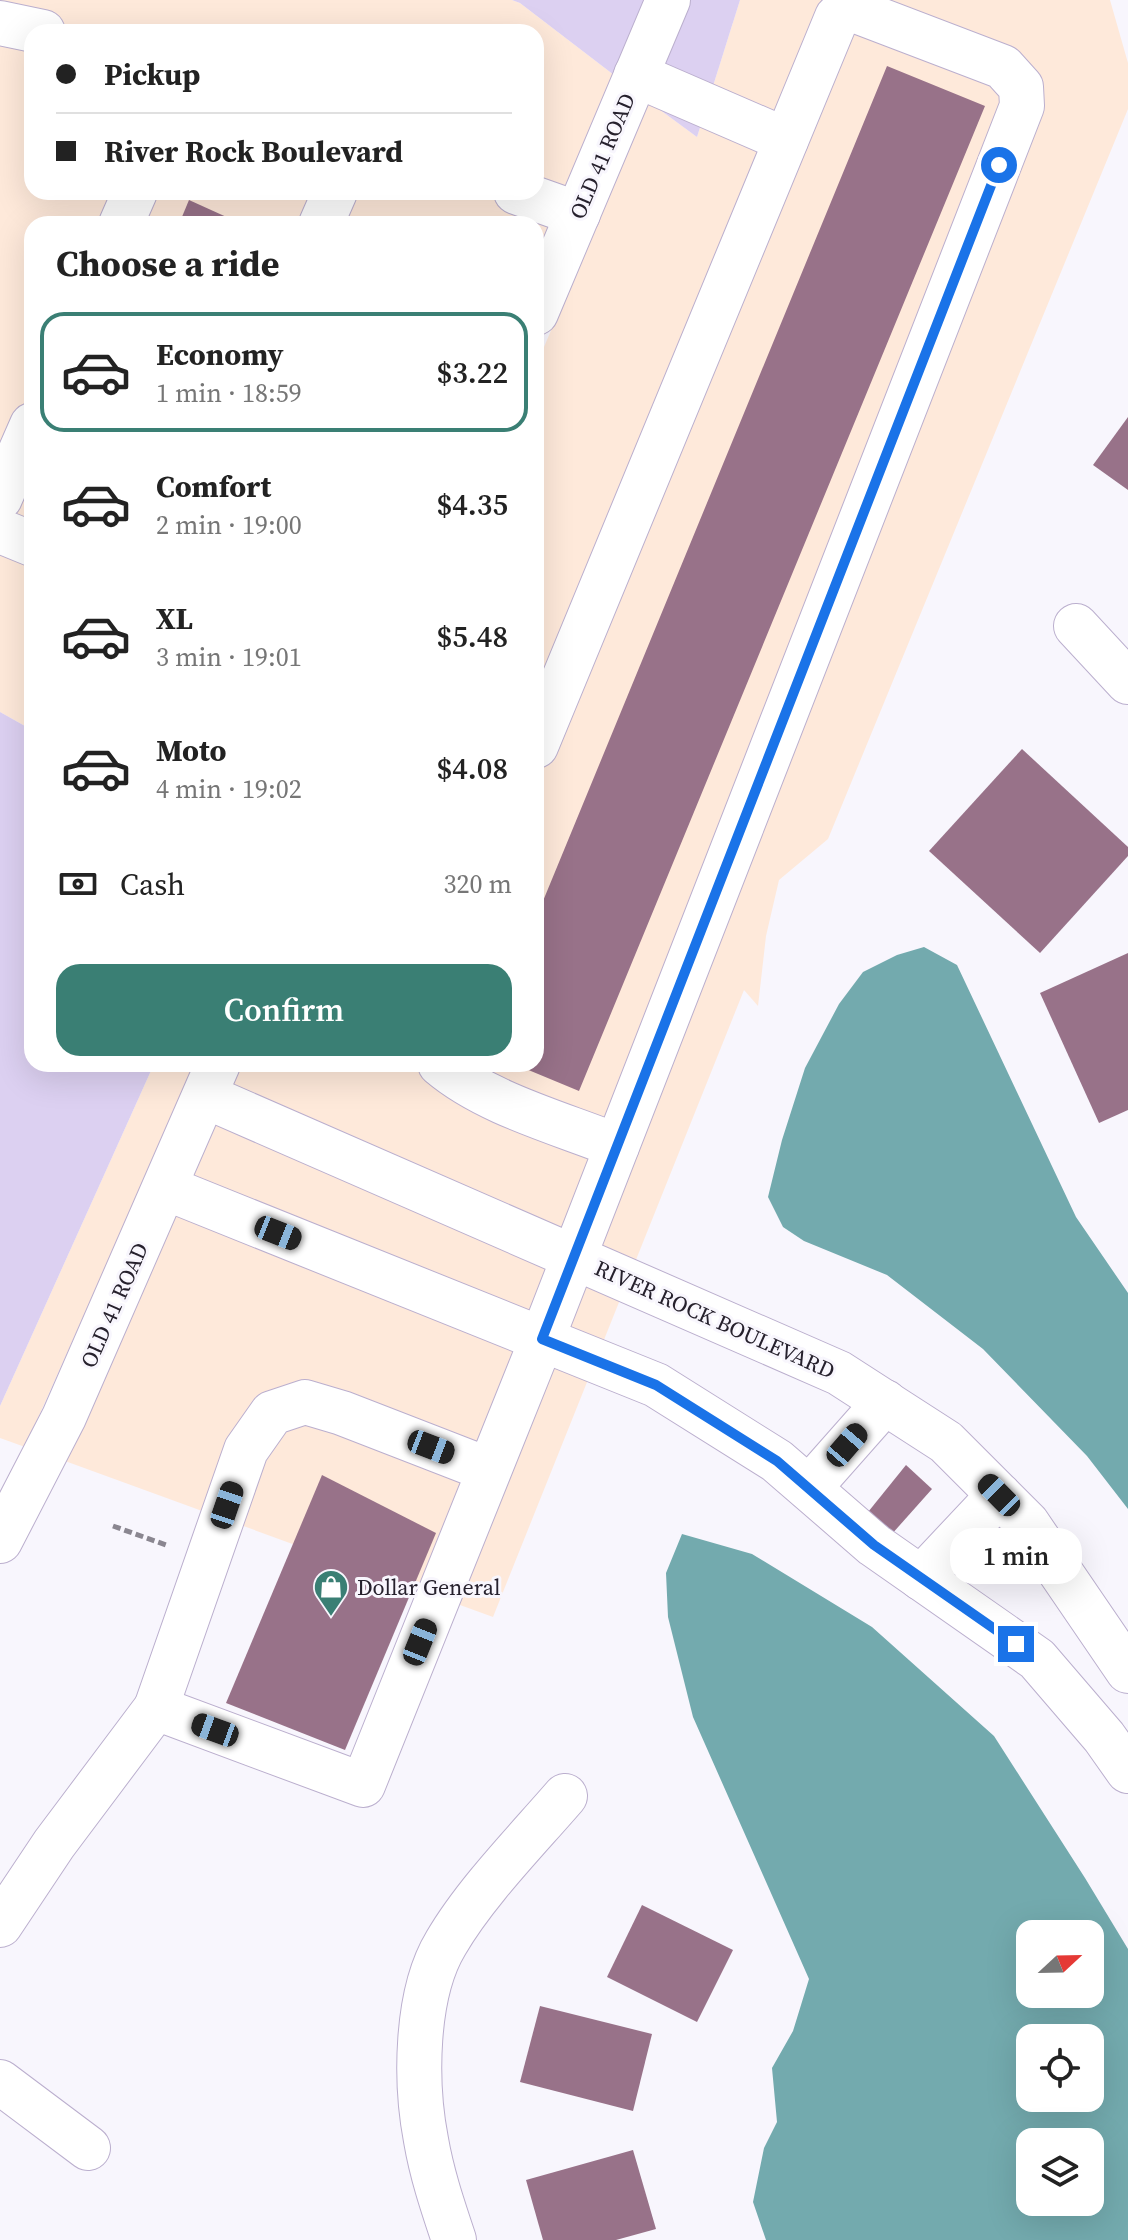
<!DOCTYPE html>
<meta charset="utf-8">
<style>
:root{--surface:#fff;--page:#f2f2f2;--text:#222;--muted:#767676;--line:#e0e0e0;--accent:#3a7f74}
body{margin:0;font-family:"Source Serif 4",serif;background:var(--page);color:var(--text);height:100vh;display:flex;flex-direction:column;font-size:30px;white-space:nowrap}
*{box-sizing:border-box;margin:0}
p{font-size:26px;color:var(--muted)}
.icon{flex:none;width:44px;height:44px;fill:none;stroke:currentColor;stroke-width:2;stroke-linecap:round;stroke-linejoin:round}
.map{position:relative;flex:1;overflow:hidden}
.details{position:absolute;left:24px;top:216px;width:520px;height:856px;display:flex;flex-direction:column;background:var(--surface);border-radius:24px;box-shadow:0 8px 32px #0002}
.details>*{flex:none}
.top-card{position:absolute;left:24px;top:24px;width:520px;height:176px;border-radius:24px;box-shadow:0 8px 32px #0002;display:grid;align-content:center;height:176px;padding:0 32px;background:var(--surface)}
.needle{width:52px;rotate:68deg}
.buttons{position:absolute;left:1016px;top:1920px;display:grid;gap:16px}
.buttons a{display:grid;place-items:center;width:88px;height:88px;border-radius:16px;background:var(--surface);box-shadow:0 8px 32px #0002;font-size:40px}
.end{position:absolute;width:36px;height:36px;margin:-18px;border:10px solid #1a73e8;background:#fff;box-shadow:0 0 0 4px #fff}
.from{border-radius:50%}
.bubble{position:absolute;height:56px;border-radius:24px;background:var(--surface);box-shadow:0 8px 32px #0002;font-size:26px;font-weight:600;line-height:56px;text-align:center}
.car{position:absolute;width:24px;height:48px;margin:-24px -12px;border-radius:10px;box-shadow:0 0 6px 2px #0007;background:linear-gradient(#222 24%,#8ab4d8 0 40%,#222 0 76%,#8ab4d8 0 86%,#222 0)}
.top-card b{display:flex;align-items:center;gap:28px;height:76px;font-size:30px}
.top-card b+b{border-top:2px solid var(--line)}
.top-card i{width:20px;height:20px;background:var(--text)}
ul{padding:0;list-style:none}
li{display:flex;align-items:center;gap:24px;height:120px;margin:0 16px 12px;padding:0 16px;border:4px solid transparent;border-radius:24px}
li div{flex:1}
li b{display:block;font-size:30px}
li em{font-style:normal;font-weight:600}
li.current{border-color:var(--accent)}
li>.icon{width:72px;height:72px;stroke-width:1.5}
h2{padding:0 32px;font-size:36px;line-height:96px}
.pay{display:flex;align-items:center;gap:20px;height:88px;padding:0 32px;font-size:30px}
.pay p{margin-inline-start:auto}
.cta{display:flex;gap:16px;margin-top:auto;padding:16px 32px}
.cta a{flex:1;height:92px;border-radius:24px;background:var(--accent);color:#fff;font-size:32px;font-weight:600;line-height:92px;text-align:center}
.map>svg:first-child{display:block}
</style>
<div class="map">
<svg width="1128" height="2240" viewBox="0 0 1128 2240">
<rect width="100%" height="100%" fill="#f8f6fd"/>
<g fill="#fee9da" fill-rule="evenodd">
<path d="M0,0H512L520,3L614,75L536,259V224H32V730L0,712ZM32,32H536V192H32Z"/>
<polygon points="740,0 1110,0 1128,63 1128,109 828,839 779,880 766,936 758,1006 744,990 493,1617 65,1461 186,1194 241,1064 536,1064 536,366 648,101 697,137"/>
<polygon points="154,1064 196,1064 25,1447 0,1438 0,1406"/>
</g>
<g fill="#dcd0f1">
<polygon points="512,0 645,0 614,75 520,3"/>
<polygon points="691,0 740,0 697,137 648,101"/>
<polygon points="0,712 32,730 32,1064 154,1064 0,1406"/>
</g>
<g fill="#73aaae" fill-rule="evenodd">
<polygon points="924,947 957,965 1076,1217 1128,1293 1128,1509 1087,1456 983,1349 887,1275 804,1241 783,1227 768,1197 782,1140 805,1068 839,1004 863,972 897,955"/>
<path d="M682,1534L752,1554L872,1627L994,1736L1085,1878L1128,1949V2240H766L753,2202L764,2148L777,2122L772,2068L793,2031L809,1979L693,1717L668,1617L666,1573ZM1030,1934H1090V1994H1030ZM1030,2038H1090V2098H1030ZM1030,2142H1090V2202H1030Z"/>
</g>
<g fill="#987289">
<polygon points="887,66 985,106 579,1091 514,1064 536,1064 536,918"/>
<polygon points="189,200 242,224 179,224"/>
<polygon points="1128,417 1128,490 1093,465"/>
<polygon points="1022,749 1128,847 1128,856 1040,953 929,851"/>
<polygon points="1128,953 1128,1110 1099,1123 1040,993"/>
<polygon points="906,1465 932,1489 883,1544 860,1522"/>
<polygon points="322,1475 436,1533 345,1750 226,1703"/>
<polygon points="642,1905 733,1950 697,2022 607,1977"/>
<polygon points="540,2006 652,2034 633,2111 520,2082"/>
<polygon points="633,2150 656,2229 616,2240 543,2240 526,2180"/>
</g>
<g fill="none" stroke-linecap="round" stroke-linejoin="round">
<defs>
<g id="minor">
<polyline points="0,23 43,32"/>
<polyline points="636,75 786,140"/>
<polyline points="516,192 578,214"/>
<polyline points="121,224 135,192"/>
<polyline points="321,224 335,192"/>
<polyline points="536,313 668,0"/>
<polyline points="0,498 32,425"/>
<polyline points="0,531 32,544"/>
<polyline points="1076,626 1128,682"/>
<path d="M440,1064C487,1104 560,1123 617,1146"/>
<polyline points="205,1096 839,1373 946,1442 1027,1523 1128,1671"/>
<polyline points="166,1188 656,1385 777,1461 874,1545 1037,1659 1104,1737 1128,1771"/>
<path d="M489,1470L342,1413L305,1402L272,1413L246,1450L156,1708L363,1785C422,1637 481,1488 542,1339L1022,106L1021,87L1003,67L851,9L837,17L536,746"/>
<polyline points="809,1488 885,1402"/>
<polyline points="0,1541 64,1417 218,1064"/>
<polyline points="921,1578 999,1495"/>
<polyline points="0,1925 54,1844 156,1708"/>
<polyline points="0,2082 88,2148"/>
<path d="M454,2240C443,2207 432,2175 426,2140C415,2083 415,1994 446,1943C475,1893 527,1840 565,1796"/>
</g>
</defs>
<use href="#minor" stroke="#bbafce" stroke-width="46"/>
<polyline stroke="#8a8690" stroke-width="5" stroke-dasharray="8 4" stroke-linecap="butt" points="113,1526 169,1546"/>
<use href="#minor" stroke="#fff" stroke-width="44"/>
</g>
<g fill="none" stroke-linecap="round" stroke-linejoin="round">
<polyline stroke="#1a73e8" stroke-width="10" points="999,165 542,1339 656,1385 777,1461 874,1545 1016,1644"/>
</g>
<defs>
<symbol id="shop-pin" viewBox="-11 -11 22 30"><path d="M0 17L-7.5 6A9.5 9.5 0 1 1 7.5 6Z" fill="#3a7f74" stroke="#f8f6fd"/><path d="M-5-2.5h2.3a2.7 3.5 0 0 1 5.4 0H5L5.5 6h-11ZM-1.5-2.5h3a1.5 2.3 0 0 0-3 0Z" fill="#fff"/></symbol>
</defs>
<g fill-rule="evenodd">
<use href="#shop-pin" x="311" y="1567" width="40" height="54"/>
</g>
<g text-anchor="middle" stroke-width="6" stroke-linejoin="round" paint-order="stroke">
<g font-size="22" fill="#26212d" stroke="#f8f6fd">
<text transform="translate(602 156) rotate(-67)" y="8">OLD 41 ROAD</text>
<text transform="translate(114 1305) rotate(-66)" y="8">OLD 41 ROAD</text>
<text transform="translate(715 1319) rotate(24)" y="8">RIVER ROCK BOULEVARD</text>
</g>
<g font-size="22" fill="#26212d" stroke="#f8f6fd" text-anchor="start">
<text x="357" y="1595">Dollar General</text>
</g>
</g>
</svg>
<div class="buttons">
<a><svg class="needle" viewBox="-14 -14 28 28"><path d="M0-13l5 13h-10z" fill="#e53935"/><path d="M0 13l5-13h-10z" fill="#767676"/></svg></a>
<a><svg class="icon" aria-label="locate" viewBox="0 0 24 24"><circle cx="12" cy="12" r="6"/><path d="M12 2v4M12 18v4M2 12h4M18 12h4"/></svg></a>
<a><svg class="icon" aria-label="layers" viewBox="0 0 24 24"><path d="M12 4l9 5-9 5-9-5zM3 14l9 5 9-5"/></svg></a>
</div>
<i class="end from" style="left:999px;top:165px"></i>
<i class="end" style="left:1016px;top:1644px"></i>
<div class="bubble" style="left:950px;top:1528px;width:132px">1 min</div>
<i class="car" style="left:278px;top:1233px;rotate:112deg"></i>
<i class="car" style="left:847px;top:1445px;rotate:41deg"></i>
<i class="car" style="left:431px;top:1447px;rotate:111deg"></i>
<i class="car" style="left:999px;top:1495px;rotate:315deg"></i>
<i class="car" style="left:227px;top:1505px;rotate:19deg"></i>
<i class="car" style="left:420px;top:1642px;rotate:22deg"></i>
<i class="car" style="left:215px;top:1730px;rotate:290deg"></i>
<div class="top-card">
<b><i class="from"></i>Pickup</b>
<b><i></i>River Rock Boulevard</b>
</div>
<section class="details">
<h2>Choose a ride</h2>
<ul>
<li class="current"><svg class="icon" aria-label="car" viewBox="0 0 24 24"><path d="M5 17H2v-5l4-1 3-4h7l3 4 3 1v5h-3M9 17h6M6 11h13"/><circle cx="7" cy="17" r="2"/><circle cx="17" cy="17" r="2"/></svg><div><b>Economy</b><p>1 min · 18:59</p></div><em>$3.22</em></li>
<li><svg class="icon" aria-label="car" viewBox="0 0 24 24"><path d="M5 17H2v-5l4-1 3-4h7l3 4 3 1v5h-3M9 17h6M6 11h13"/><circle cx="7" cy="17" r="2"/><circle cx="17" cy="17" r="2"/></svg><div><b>Comfort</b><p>2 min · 19:00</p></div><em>$4.35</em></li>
<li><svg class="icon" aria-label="car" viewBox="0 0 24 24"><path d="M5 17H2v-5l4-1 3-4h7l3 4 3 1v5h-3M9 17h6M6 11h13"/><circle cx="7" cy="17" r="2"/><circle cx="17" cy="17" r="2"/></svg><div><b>XL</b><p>3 min · 19:01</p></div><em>$5.48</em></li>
<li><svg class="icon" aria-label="car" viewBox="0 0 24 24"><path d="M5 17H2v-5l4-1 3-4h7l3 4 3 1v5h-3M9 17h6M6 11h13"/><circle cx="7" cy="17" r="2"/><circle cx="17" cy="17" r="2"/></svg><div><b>Moto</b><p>4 min · 19:02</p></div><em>$4.08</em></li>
</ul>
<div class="pay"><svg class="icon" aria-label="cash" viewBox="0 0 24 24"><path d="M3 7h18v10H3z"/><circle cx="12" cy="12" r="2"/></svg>Cash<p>320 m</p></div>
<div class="cta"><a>Confirm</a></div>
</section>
</div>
